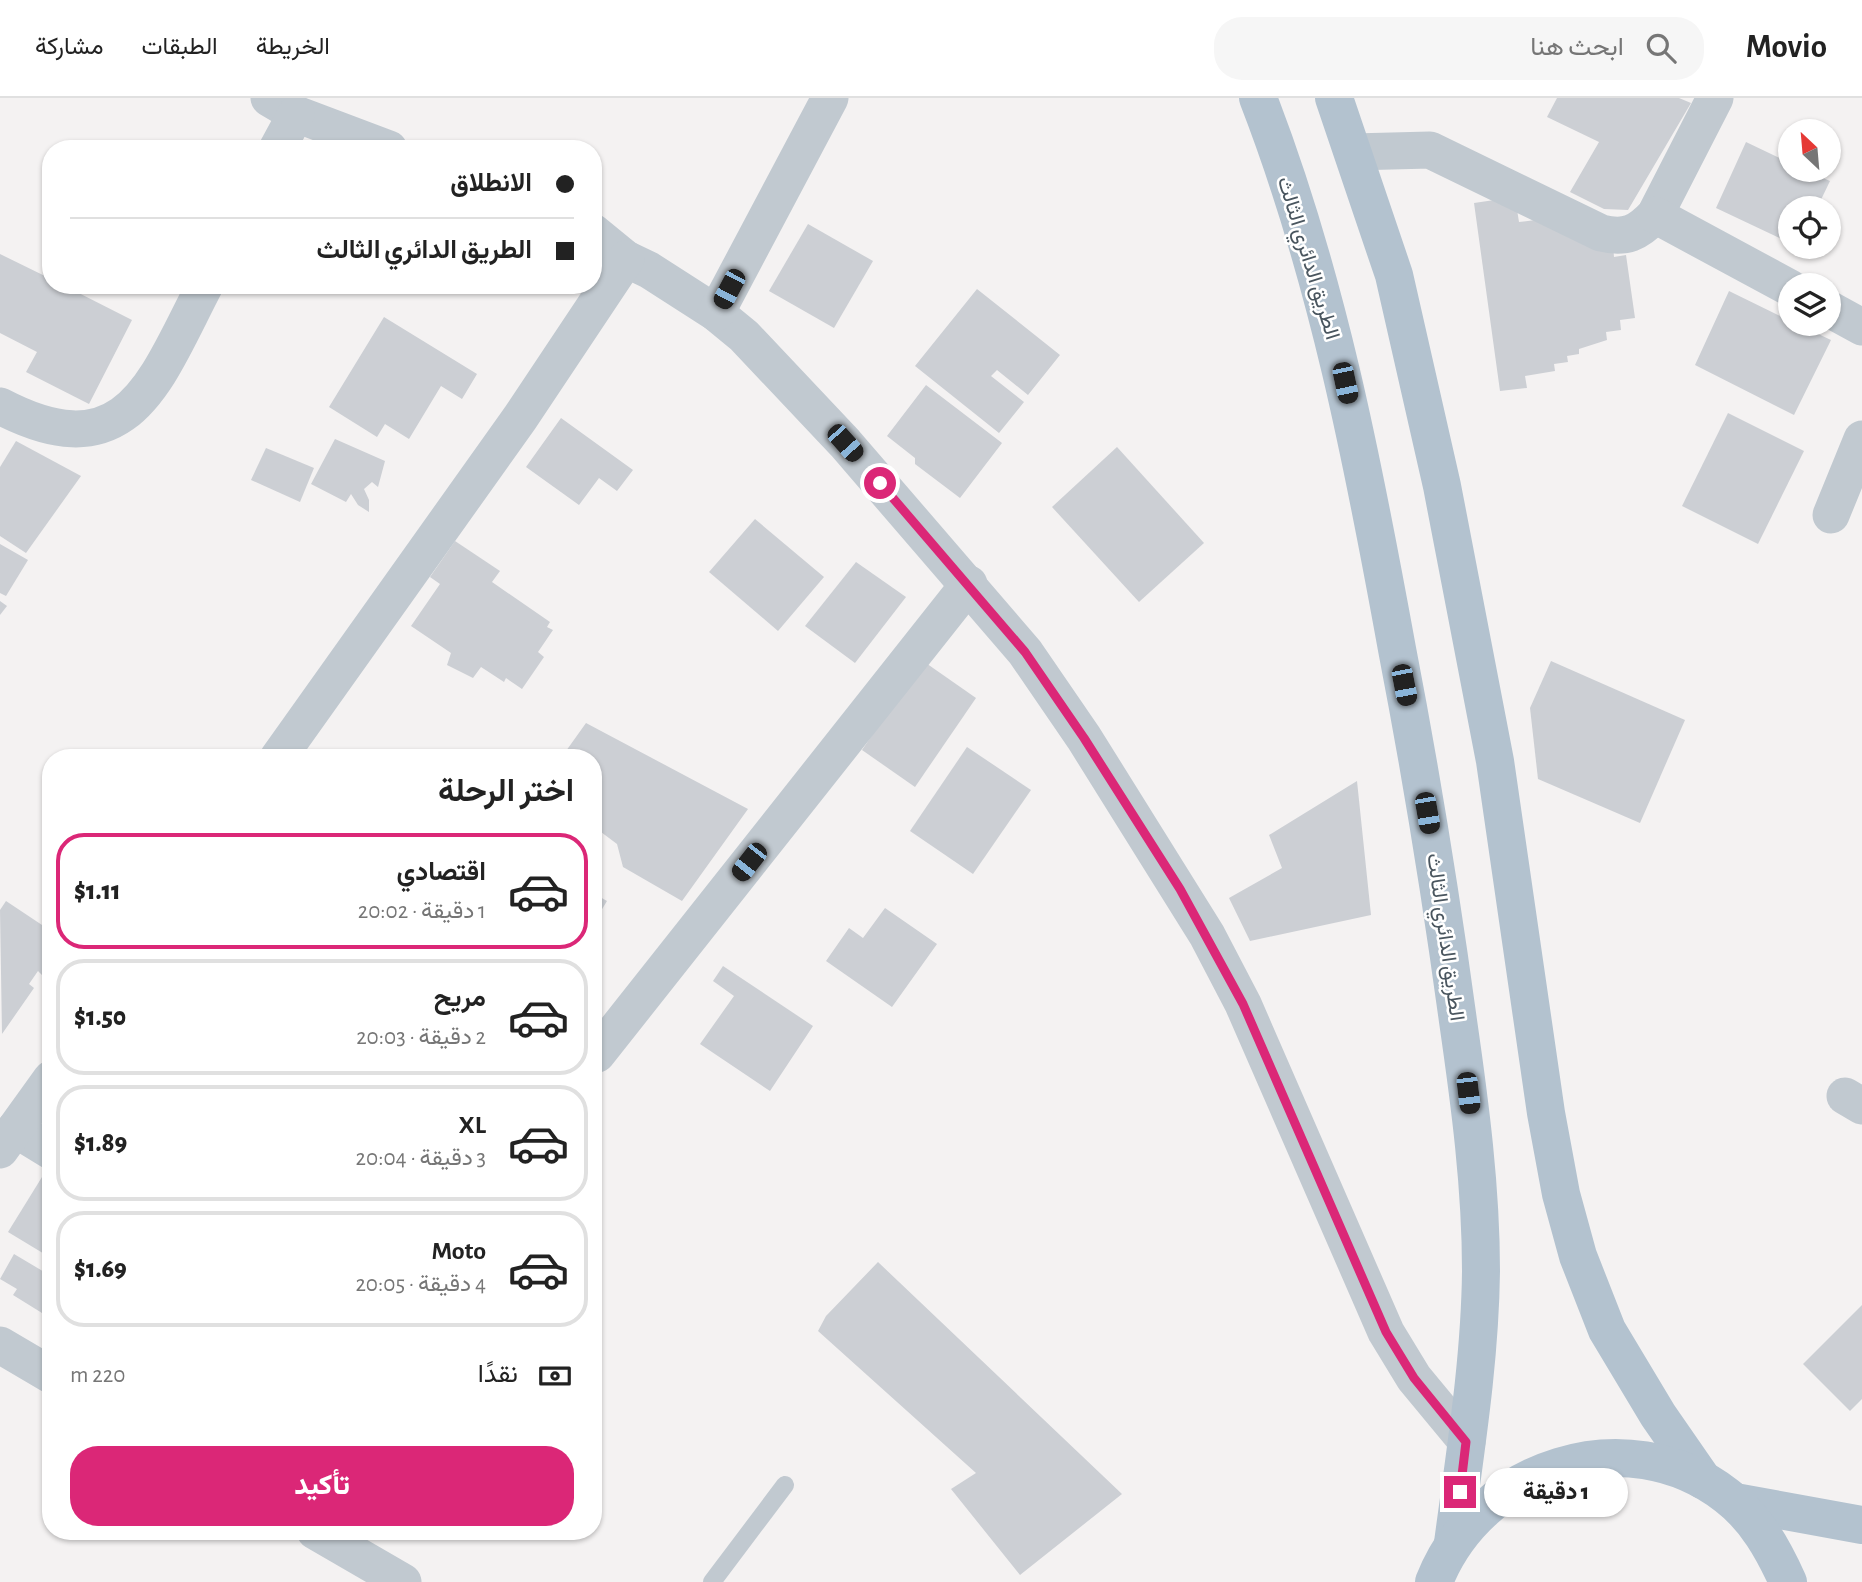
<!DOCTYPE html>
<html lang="ar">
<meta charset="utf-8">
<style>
:root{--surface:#fff;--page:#f6f6f6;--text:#222;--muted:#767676;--line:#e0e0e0;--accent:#db2777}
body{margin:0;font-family:"Alegreya Sans",Vazirmatn,sans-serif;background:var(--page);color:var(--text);direction:rtl;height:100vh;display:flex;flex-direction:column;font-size:26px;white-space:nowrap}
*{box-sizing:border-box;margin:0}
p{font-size:23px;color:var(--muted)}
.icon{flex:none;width:38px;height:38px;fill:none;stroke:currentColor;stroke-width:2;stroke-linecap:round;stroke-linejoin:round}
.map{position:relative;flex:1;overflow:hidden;direction:ltr}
.drawer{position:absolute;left:42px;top:651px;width:560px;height:791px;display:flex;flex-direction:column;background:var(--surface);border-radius:28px;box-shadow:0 2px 5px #0004;direction:rtl}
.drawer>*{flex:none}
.guide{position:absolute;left:42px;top:42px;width:560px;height:154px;border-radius:28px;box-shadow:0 2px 5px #0004;direction:rtl;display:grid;align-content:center;height:154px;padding:0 28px;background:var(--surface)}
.needle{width:46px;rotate:334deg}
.buttons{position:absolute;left:1778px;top:21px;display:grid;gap:14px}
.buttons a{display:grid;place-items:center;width:63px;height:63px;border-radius:50%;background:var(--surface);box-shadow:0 2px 5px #0004;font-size:35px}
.end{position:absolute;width:32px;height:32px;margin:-16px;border:9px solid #db2777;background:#fff;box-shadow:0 0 0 4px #fff}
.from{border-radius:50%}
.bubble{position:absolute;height:49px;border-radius:24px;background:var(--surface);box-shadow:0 2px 5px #0004;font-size:23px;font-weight:800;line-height:49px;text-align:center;direction:rtl}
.car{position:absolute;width:21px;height:42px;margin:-21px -10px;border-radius:9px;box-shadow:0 0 5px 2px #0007;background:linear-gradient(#222 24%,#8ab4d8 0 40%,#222 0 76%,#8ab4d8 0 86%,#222 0)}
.guide b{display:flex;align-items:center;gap:24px;height:66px;font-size:26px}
.guide b+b{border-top:2px solid var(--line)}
.guide i{width:18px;height:18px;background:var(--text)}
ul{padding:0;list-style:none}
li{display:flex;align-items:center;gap:21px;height:116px;margin:0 14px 10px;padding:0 14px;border:4px solid var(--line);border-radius:28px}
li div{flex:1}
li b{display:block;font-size:26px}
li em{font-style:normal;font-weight:800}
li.selected{border-color:var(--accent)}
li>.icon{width:63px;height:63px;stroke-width:1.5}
h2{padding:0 28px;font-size:32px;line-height:84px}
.pay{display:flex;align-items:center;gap:18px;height:77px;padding:0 28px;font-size:26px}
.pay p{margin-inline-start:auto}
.primary-button{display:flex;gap:14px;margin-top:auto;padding:14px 28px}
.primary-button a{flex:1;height:80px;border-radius:28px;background:var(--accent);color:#fff;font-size:28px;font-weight:800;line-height:80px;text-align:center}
header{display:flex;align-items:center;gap:42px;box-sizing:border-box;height:98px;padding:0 35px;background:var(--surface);border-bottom:2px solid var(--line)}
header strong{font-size:33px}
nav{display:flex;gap:38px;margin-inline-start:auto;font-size:24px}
.search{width:490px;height:63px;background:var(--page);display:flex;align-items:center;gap:18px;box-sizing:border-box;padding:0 24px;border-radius:28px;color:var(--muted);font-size:26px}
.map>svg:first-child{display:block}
</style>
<header>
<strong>Movio</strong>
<div class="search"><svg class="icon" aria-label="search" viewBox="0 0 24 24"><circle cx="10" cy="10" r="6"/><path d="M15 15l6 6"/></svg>ابحث هنا</div>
<nav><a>الخريطة</a><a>الطبقات</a><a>مشاركة</a></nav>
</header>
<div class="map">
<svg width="1862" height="1484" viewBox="0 0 1862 1484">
<rect width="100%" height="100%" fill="#f4f2f2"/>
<g fill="#cccfd4">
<polygon points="1557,0 1679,0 1691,5 1628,112 1604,111 1570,94 1599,44 1547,19"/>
<polygon points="1746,44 1790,65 1790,72 1805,72 1830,83 1817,110 1790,110 1790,145 1716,110"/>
<polygon points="1515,99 1519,124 1543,121 1613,147 1614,159 1626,157 1635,220 1620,222 1621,232 1606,234 1607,242 1579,251 1579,256 1567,258 1568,264 1554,266 1555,273 1525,278 1527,290 1500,293 1474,105"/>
<polygon points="808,126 873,163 834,230 769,193"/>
<polygon points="0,156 51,181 51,187 63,187 132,222 89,306 26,274 37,254 0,235"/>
<polygon points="977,191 1060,257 1028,297 997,272 991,278 1024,304 999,335 915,268"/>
<polygon points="1729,193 1790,223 1790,226 1797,226 1831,242 1794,317 1695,267"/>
<polygon points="384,219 477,276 462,301 441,288 409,341 385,326 377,339 329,309"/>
<polygon points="926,287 1002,345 960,400 915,366 915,360 887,338"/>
<polygon points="1728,315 1804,353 1758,446 1682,408"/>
<polygon points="561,320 633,372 617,393 599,380 579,407 526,369"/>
<polygon points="335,341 385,363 378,389 372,384 364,391 369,402 369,414 358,407 351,396 346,404 311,386"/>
<polygon points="16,343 81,378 26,455 0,438 0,369"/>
<polygon points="1117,349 1204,445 1139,504 1052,409"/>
<polygon points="266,350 314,370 300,404 251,382"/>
<polygon points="755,421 824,479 778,533 709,474"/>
<polygon points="455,443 500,473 492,484 550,524 547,529 553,532 538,554 544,559 522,591 506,580 504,584 481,569 473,580 447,567 451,555 411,528 440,486 430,479"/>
<polygon points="0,446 28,462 6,498 0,495"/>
<polygon points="856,464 906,499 855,565 805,528"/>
<polygon points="0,503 7,508 0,517"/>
<polygon points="923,563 976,600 915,689 862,652"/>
<polygon points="1551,563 1685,622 1640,725 1538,681 1530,610"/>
<polygon points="586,625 748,711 682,803 623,769 617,746 593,728 593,660 561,660"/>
<polygon points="967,649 1031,692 973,776 910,733"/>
<polygon points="1357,683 1371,817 1250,843 1229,800 1282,770 1269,737"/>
<polygon points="593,795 607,803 593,826"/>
<polygon points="6,803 51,833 51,867 43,878 38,873 29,886 34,890 2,936 0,812"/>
<polygon points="885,810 937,846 892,909 826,863 849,830 863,840"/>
<polygon points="723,868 813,928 770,993 700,946 734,898 713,883"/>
<polygon points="42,1079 51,1084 51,1160 8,1134"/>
<polygon points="14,1156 51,1178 51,1202 42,1215 13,1197 17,1191 0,1181"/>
<polygon points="878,1164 1122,1396 1020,1477 951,1391 976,1375 818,1233 826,1218"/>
<polygon points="1862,1207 1862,1301 1850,1313 1803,1266"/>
</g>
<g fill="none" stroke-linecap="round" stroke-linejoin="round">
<polyline stroke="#c1c9d0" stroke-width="18" points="712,1484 785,1387"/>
<g stroke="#c1c9d0" stroke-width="37">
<polyline points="269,0 296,16 389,51"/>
<polyline points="277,51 296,16"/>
<path d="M1353,54L1430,52L1601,135C1626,141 1638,135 1655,117L1715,0"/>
<polyline points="1655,117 1790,190"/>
<polyline points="593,134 626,161 649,172 716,215 744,238 845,345 1025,554 1084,640 1207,837 1243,906 1386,1234 1414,1280 1467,1344"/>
<polyline points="1829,211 1862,229"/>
<polyline points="716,215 830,0"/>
<path d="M0,308C128,375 155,283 205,187"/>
<polyline points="1831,417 1862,341"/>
<polyline points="278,660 520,320 626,161"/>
<polyline points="597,956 969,486"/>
<polyline points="1845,998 1862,1008"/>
<polyline points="15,1031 51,1053"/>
<polyline points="0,1052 51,981"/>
<polyline points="0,1247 51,1277"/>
<polyline points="315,1433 403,1484"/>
</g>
<g stroke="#b3c2cf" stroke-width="38">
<path d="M1258,0C1327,178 1363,364 1397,551C1421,675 1441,798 1458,923C1470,1006 1481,1089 1481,1173C1480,1264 1465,1355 1453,1445"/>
<polyline points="1334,0 1394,177 1442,388 1495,663 1546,1015 1561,1096 1578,1158 1607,1232 1658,1317 1703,1382"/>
<polyline points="1735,1404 1862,1427"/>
<path d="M1434,1484C1479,1369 1626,1320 1727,1398C1756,1420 1773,1451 1788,1484"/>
</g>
</g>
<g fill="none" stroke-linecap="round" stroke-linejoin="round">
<polyline stroke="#db2777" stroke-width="9" points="880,385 1025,554 1084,640 1180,791 1243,906 1386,1234 1414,1280 1466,1344 1460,1394"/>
</g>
<g text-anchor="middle" stroke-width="5" stroke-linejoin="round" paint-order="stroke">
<g font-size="21" fill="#4a565f" stroke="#fff">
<text transform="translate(1309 160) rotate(73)" y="7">الطريق الدائري الثالث</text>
<text transform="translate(1446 839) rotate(82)" y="7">الطريق الدائري الثالث</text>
</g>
</g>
</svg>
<div class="buttons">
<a><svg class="needle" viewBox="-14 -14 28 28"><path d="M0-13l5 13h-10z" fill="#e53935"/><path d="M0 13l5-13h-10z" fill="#767676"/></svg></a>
<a><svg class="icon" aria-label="locate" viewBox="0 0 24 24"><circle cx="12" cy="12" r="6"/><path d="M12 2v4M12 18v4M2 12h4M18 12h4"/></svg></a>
<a><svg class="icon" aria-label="layers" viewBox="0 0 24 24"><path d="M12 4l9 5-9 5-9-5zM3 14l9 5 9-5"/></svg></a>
</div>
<i class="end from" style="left:880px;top:385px"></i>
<i class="end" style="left:1460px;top:1394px"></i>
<div class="bubble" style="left:1484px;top:1370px;width:144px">1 دقيقة</div>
<i class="car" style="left:729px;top:191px;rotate:208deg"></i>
<i class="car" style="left:1345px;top:285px;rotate:168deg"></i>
<i class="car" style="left:845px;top:345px;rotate:138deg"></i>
<i class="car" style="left:1404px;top:587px;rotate:169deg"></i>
<i class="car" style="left:1427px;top:715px;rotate:170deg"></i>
<i class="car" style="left:749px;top:764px;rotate:218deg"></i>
<i class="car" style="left:1468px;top:995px;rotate:173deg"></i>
<div class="guide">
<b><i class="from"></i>الانطلاق</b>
<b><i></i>الطريق الدائري الثالث</b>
</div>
<section class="drawer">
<h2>اختر الرحلة</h2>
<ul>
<li class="selected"><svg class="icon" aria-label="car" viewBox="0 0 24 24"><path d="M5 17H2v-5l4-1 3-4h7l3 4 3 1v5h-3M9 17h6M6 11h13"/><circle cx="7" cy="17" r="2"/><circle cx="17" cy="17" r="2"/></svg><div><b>اقتصادي</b><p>1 دقيقة · 20:02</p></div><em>$1.11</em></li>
<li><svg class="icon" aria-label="car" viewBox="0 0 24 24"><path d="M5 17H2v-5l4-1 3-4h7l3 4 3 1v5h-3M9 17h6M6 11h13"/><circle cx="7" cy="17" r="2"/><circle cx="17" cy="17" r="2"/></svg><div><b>مريح</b><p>2 دقيقة · 20:03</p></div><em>$1.50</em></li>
<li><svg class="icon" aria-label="car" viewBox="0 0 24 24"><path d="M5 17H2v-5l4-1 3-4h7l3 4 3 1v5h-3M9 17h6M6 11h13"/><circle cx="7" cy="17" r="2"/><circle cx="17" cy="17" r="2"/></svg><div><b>XL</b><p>3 دقيقة · 20:04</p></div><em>$1.89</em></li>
<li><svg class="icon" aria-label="car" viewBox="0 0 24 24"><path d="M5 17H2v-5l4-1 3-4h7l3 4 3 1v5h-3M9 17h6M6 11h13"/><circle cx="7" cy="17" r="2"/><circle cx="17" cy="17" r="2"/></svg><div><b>Moto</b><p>4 دقيقة · 20:05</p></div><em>$1.69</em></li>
</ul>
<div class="pay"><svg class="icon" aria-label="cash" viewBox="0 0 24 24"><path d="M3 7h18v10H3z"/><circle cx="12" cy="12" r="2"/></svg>نقدًا<p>220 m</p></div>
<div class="primary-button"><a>تأكيد</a></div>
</section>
</div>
